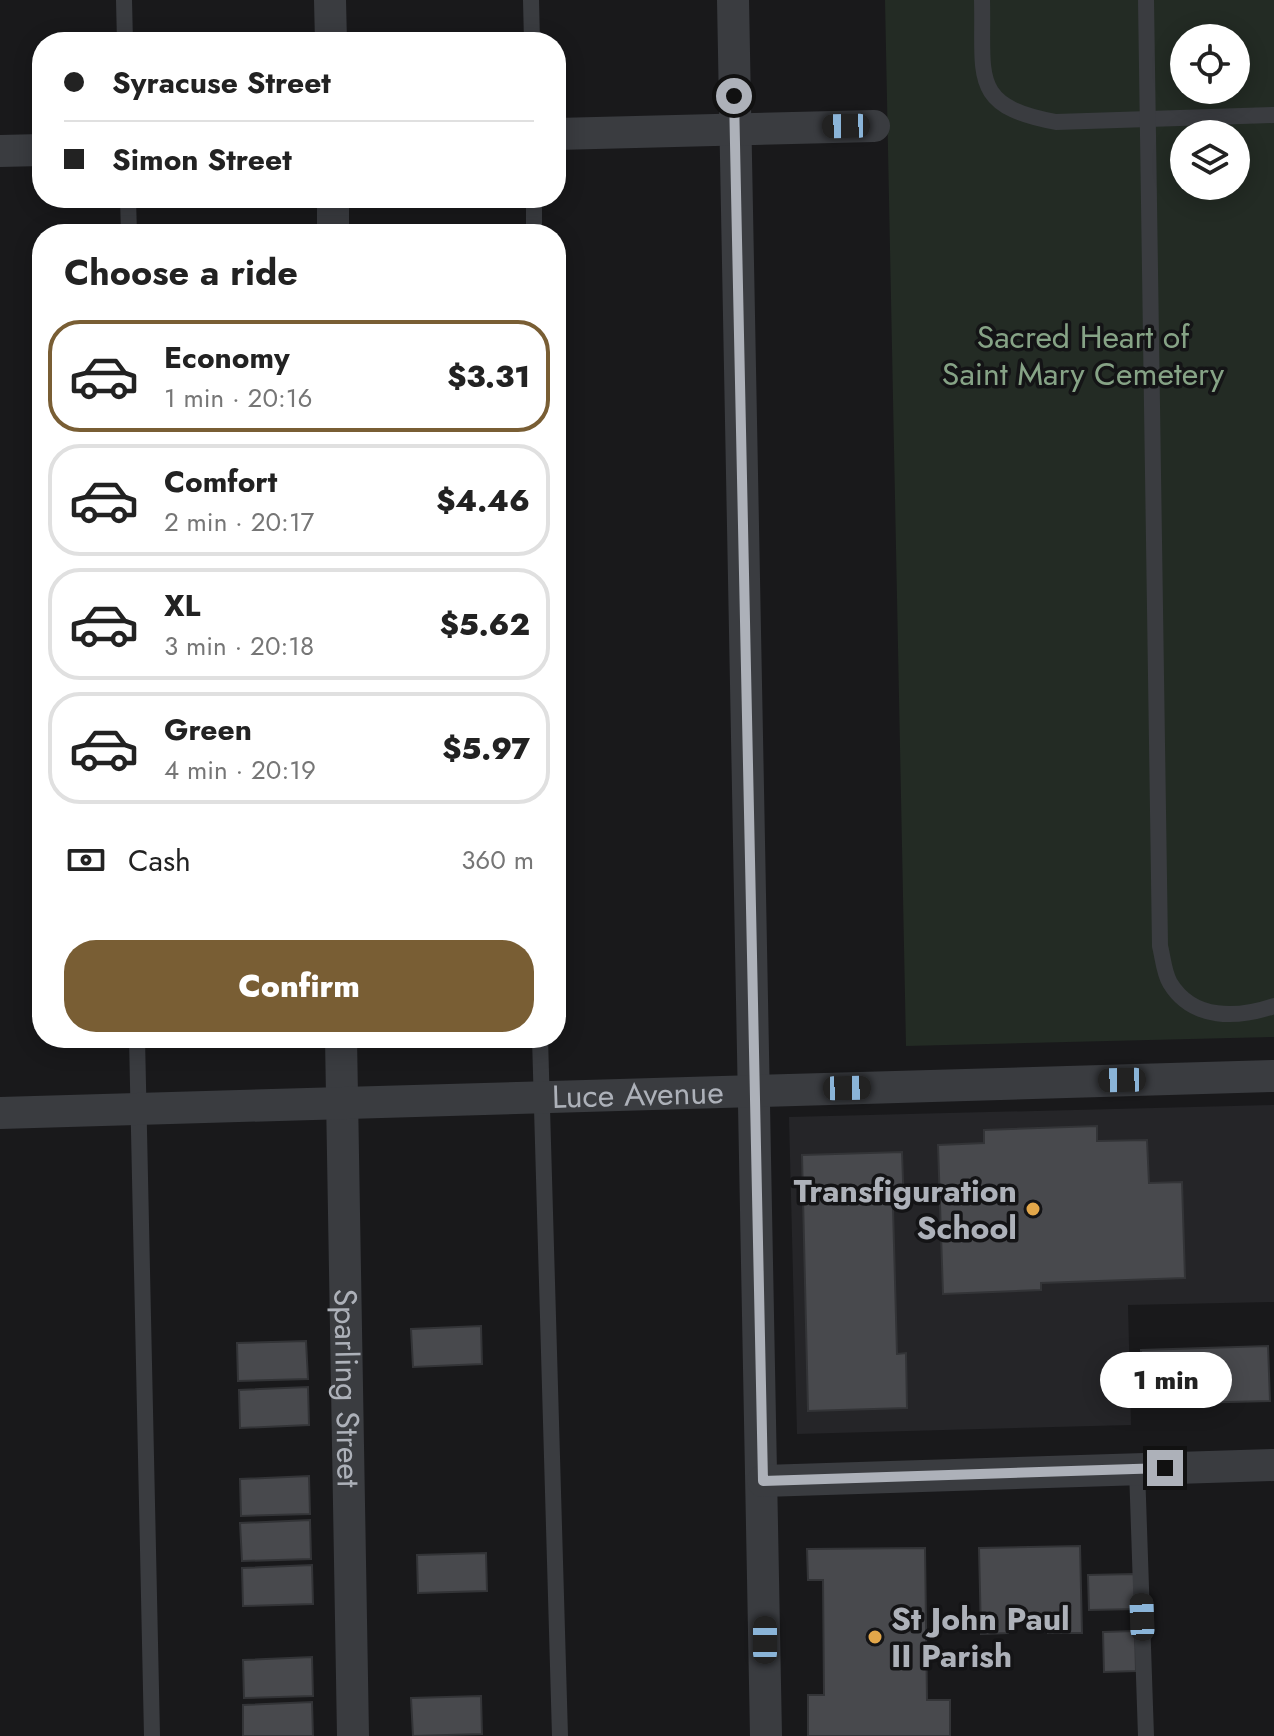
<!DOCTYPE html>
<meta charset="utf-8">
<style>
:root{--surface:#fff;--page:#f6f6f6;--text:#222;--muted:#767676;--line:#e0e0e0;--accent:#795e34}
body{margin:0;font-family:Jost,sans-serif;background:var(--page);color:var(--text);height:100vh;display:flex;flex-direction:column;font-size:30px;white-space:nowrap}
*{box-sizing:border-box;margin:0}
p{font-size:26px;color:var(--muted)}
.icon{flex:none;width:44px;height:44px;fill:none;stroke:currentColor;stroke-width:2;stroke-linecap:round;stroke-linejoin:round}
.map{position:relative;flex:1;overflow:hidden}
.drawer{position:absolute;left:32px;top:224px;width:534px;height:824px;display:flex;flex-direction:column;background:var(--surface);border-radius:32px;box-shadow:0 4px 20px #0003}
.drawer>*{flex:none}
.top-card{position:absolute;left:32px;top:32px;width:534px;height:176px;border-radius:32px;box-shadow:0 4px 20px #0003;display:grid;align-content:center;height:176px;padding:0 32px;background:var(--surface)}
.controls{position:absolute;left:1170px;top:24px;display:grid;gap:16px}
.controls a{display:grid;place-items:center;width:80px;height:80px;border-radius:50%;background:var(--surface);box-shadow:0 4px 20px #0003;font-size:40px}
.end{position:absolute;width:36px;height:36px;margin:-18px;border:10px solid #adb1b9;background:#111;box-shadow:0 0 0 4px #111}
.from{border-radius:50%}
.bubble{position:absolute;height:56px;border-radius:28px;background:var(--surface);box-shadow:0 4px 20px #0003;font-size:26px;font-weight:800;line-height:56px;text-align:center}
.car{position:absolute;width:24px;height:48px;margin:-24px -12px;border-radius:10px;box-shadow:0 0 6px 2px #0007;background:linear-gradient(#222 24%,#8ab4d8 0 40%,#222 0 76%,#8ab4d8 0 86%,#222 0)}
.top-card b{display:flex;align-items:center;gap:28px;height:76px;font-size:30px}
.top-card b+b{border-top:2px solid var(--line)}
.top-card i{width:20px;height:20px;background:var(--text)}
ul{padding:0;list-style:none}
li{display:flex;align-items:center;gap:24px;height:112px;margin:0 16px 12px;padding:0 16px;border:4px solid var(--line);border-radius:32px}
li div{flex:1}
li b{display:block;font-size:30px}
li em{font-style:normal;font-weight:800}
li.active{border-color:var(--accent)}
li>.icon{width:72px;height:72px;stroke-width:1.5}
h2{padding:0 32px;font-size:36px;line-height:96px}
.pay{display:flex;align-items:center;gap:20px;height:88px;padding:0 32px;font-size:30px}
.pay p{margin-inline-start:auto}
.cta{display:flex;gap:16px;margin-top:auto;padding:16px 32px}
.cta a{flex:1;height:92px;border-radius:32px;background:var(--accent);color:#fff;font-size:32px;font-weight:800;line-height:92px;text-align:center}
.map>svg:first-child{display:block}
</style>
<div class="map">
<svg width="1274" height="1736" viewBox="0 0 1274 1736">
<rect width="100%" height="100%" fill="#19191b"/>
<polygon fill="#252528" points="1274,1105 1274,1302 1128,1305 1131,1425 797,1434 789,1117"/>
<path fill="#232b24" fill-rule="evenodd" d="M885,0H1274V1037L906,1046ZM1184,38H1236V90H1184ZM1184,134H1236V186H1184Z"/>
<g fill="#48494d" stroke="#333437" stroke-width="2">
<polygon points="1097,1126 1097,1141 1147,1140 1149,1183 1182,1182 1185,1278 1041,1283 1041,1290 943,1294 938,1145 984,1143 984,1130"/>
<polygon points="902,1152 904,1208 893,1208 897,1354 906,1353 907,1408 808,1411 802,1155"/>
<polygon points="481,1326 482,1364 413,1367 411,1329"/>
<polygon points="306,1341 308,1379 238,1381 237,1343"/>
<polygon points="1268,1346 1270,1401 1145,1404 1134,1393 1134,1384 1142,1377 1141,1350"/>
<polygon points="308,1387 309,1425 240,1428 239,1390"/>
<polygon points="309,1476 310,1514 241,1516 240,1479"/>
<polygon points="310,1520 311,1559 242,1561 240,1523"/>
<polygon points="1080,1546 1082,1633 1048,1633 1048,1615 1008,1616 1008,1633 981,1634 979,1548"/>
<polygon points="925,1548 927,1700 950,1700 950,1736 808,1736 808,1695 824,1695 823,1580 808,1580 807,1549"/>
<polygon points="486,1553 487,1591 418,1593 417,1555"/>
<polygon points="312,1565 313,1604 243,1606 242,1568"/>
<polygon points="1134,1574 1136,1609 1089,1610 1088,1575"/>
<polygon points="1135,1631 1136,1671 1104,1672 1103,1632"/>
<polygon points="312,1657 313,1696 244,1698 243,1660"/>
<polygon points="481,1696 482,1734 413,1736 411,1698"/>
<polygon points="312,1702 313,1736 243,1736 243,1705"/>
</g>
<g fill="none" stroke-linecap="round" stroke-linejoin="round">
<g stroke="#3a3c40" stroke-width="16">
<polyline points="124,0 125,42"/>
<polyline points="531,0 532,42"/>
<path d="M982,0C984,77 969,106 1056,122L1274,115"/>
<path d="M1146,0L1160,946C1163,958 1164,973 1170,983C1193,1021 1238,1018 1274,1006"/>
<polyline points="128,198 129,234"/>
<polyline points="534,198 534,234"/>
<polyline points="137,1038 152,1736"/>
<polyline points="540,1038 560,1736"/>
<polyline points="1137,1469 1146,1736"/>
</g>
<g stroke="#3a3c40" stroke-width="32">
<polyline points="330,0 331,42"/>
<polyline points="733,0 766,1736"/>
<polyline points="556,134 874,126"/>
<polyline points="0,151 42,150"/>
<polyline points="333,198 333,234"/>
<path id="s1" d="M341,1038L353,1736"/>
<path id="s2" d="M0,1113L1274,1076"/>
<polyline points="763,1481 1274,1465"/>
</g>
</g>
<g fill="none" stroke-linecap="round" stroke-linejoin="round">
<polyline stroke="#adb1b9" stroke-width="10" points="734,96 763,1481 1165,1468"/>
</g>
<g fill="#e3a74a" stroke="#141416" stroke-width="3">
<circle cx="1033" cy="1209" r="8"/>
<circle cx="875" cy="1637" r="8"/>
</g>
<g text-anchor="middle" stroke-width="7" stroke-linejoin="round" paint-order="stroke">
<g font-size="32" fill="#86a386" stroke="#141416">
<text x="1083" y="348">Sacred Heart of<tspan x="1083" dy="37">Saint Mary Cemetery</tspan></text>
</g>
<g font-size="32" fill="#adb1b9" stroke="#141416">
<text dy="11" stroke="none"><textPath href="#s2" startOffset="638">Luce Avenue</textPath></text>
<text dy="11" stroke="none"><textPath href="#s1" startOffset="350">Sparling Street</textPath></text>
</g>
<g font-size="32" font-weight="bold" fill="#adb1b9" stroke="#141416" text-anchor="end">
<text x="1017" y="1202">Transfiguration<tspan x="1017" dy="37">School</tspan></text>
<text x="891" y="1630" text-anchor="start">St John Paul<tspan x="891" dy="37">II Parish</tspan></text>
</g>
</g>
</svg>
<div class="controls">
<a><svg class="icon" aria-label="locate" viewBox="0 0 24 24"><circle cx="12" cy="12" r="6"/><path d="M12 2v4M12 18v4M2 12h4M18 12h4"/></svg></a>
<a><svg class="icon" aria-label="layers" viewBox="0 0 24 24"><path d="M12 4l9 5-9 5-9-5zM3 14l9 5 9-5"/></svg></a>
</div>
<i class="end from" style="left:734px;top:96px"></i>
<i class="end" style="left:1165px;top:1468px"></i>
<div class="bubble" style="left:1100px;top:1352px;width:132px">1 min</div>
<i class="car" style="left:846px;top:126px;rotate:269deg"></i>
<i class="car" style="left:1122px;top:1080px;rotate:269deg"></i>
<i class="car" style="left:847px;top:1088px;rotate:89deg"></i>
<i class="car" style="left:1142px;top:1617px;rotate:358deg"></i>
<i class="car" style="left:765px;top:1640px;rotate:0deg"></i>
<div class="top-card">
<b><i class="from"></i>Syracuse Street</b>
<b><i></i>Simon Street</b>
</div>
<section class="drawer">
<h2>Choose a ride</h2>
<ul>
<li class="active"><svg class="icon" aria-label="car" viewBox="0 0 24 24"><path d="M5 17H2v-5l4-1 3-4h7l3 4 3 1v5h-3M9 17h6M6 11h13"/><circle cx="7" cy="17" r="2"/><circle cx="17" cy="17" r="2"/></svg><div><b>Economy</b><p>1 min · 20:16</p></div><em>$3.31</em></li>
<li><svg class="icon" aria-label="car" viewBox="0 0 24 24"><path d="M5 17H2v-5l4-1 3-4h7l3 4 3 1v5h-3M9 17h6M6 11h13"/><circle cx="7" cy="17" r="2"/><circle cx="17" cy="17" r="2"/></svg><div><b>Comfort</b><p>2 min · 20:17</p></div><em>$4.46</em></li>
<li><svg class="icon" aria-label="car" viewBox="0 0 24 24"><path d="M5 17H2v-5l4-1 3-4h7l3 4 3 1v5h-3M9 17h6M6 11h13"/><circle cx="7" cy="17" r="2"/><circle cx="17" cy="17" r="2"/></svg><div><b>XL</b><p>3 min · 20:18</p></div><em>$5.62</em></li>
<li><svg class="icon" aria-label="car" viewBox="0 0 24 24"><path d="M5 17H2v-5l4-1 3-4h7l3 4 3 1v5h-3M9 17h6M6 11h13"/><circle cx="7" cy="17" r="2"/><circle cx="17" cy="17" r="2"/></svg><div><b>Green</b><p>4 min · 20:19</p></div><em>$5.97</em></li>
</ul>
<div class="pay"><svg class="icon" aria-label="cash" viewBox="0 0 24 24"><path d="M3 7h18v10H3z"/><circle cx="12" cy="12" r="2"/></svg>Cash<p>360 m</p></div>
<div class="cta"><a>Confirm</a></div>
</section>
</div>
